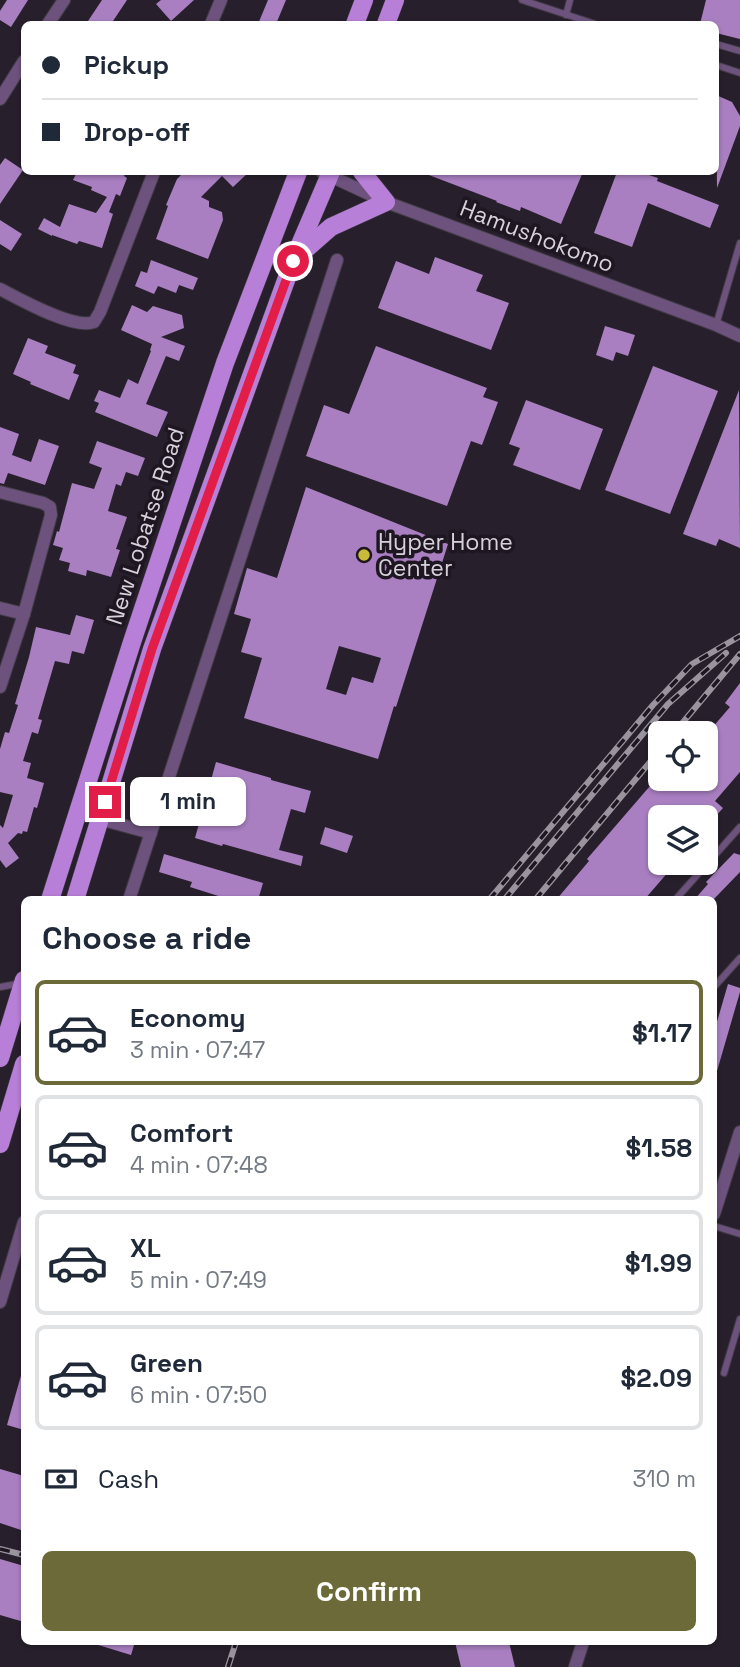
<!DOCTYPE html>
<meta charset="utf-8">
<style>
:root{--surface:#fff;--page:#f6f6f7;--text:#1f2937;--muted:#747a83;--line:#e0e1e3;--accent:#6b6a38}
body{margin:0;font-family:"Space Grotesk",sans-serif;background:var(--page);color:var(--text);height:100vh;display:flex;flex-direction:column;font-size:26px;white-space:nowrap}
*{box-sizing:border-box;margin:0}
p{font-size:23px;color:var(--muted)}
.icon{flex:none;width:38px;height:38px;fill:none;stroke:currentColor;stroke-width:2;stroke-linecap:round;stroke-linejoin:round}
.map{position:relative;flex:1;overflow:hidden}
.drawer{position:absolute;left:21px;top:896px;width:696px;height:749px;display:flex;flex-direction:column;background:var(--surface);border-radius:10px;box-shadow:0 2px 5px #0004}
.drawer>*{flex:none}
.top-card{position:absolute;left:21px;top:21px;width:698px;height:154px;border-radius:10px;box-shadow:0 2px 5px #0004;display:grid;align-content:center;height:154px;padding:0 21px;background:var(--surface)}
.fabs{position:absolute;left:648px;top:721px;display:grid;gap:14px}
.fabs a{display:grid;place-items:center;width:70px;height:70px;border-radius:10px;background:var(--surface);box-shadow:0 2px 5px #0004;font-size:35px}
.end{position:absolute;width:32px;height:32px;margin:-16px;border:9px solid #e11d48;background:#fff;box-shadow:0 0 0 4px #fff}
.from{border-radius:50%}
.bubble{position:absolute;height:49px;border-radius:10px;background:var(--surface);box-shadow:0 2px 5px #0004;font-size:23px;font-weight:800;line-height:49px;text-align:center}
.top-card b{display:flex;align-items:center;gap:24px;height:66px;font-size:26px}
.top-card b+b{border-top:2px solid var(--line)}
.top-card i{width:18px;height:18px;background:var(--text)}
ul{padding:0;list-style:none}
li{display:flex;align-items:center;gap:21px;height:105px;margin:0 14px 10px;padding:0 7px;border:4px solid var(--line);border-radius:10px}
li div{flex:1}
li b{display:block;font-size:26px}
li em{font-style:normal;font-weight:800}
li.selected{border-color:var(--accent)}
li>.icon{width:63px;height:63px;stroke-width:1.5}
h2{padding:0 21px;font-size:32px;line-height:84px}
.pay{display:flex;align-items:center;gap:18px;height:77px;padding:0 21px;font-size:26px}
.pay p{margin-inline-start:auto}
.action{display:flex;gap:14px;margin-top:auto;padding:14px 21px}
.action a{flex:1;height:80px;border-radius:10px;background:var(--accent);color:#fff;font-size:28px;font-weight:800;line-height:80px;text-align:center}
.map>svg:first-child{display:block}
</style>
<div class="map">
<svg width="740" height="1667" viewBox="0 0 740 1667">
<rect width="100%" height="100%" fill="#27202c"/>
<g fill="#a97fc1" fill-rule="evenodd">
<polygon points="7,0 28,0 11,27 0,20 0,11"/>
<polygon points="102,0 127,0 111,24 86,24"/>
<polygon points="161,0 194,0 171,21 156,4"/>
<polygon points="268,0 286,0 276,24 258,24"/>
<polygon points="706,0 740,0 740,39 716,33 716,24 700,24"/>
<polygon points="716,95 732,102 740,116 740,126 717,188"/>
<polygon points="5,158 23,170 0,204 0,165"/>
<polygon points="77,172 126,172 124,176 127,178 120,196 116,194 109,212 113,214 102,248 79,241 77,244 52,235 52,236 38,229 44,218 60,227 69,204 96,213 107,197 91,190 92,187 73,180"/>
<polygon points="184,172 249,172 233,187 222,176 201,197 209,201 209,207 222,212 223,220 208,259 156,239 168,206 166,205 177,179"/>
<polygon points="421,172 583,172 561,224 521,207 520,211 496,202 497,201"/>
<polygon points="617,172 640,172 658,178 657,181 719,205 710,228 648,203 632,247 594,233"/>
<polygon points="0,220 22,234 11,251 0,244"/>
<polygon points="435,257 483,275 476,291 509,303 491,350 378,308 396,261 429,274"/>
<polygon points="151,260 198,278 193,290 179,285 176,293 158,286 154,294 135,286 141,271 147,273"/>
<polygon points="132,305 147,312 153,306 182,315 184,328 161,337 185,346 179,361 166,356 146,404 168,412 157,437 95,412 99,403 94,401 99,390 120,398 128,379 138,384 151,351 150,350 152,344 121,330"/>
<polygon points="605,326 635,335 628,356 616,352 613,361 596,355"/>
<polygon points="28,338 48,346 45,353 76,365 73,373 79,375 69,400 30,384 31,382 13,374"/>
<polygon points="376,346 487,388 483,397 498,402 482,445 471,441 447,506 306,456 324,405 349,414"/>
<polygon points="653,366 718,391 670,514 605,490"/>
<polygon points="739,390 740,548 719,539 716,546 683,534"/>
<polygon points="526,400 603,429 580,490 513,465 520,448 509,444"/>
<polygon points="0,427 19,434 12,455 31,462 39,439 59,446 45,485 8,473 4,484 0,483"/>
<polygon points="97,441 145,458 138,476 126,472 121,486 116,484 108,511 127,517 116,549 120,550 111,577 87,570 86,576 68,571 70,563 59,560 63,548 53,545 57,531 59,532 72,483 94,489 102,468 89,463"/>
<path d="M306,487L448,544L396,707L394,706L378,759L244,718L262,658L241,652L251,619L234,614L247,568L277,578ZM339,646L381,658L373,683L352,677L346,695L326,689Z"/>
<polygon points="76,615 94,620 84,654 72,651 69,664 55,661 38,719 42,720 38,734 32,732 23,761 31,763 27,778 44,783 37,808 34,807 27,832 23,831 22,834 18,833 8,843 19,858 6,868 0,860 0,825 3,828 13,795 0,792 0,749 5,732 9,733 18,705 15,704 29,657 36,627 70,635"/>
<polygon points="740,683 740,772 715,801 723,808 705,828 705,817 660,817 660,863 676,863 644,900 556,900 589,861 587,859 656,779 705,779 705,750 713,741 706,735 730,707 725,703"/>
<polygon points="216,762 271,778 271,780 311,791 305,813 291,809 279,850 303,856 301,866 223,844 222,846 195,838"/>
<polygon points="325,827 353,836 347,853 320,844"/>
<polygon points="734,853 740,855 740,872 713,900 694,900 708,884 706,882"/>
<polygon points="164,854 263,883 258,900 231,900 190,887 192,882 159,872"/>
<polygon points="728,984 740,988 740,992 717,1071 714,1070 714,1032"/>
<polygon points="22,1372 24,1373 24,1430 7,1425"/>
<polygon points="0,1469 24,1476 24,1531 0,1523"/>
<polygon points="0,1559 24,1566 24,1622 0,1615"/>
<polygon points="95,1642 135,1642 131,1655 95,1644"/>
<polygon points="455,1642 509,1642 515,1667 461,1667"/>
</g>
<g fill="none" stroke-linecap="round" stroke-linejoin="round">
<defs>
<g id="service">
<polyline points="522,0 595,24"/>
<polyline points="566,15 570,0"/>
<polyline points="716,44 740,51"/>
<polyline points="716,65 740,73"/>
<polyline points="716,325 740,243"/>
<polyline points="675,900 740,827"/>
<polyline points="0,987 22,983"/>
<polyline points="714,987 740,958"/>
<polyline points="714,1226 740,1234"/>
<polyline points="724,1373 740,1319"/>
</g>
<g id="minor">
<polyline points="48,24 64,0"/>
<polyline points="211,24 221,0"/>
<polyline points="0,99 24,61"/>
<polyline points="322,172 386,202 716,325 740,336"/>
<path d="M0,289C19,299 74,330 94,322L100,312L154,172"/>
<polyline points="0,492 43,503 50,507 51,515 24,614 0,687"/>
<polyline points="0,608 24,614"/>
<polyline points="78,813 151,833"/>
<polyline points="129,900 337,260"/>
<polyline points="714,1214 740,1132"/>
<polyline points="0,1302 24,1222"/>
<polyline points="575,1667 583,1642"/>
</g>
<g id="primary">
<polyline points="355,24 364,0"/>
<polyline points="386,24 395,0"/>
<polyline points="298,256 331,227 386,202 362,172"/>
<polyline points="50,900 132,642 225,363 298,172"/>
<polyline points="75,900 152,649 293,261 331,172"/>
<polyline points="0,1058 24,980"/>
<polyline points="0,1144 24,1064"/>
</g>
</defs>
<use href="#service" stroke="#433c48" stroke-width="8"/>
<use href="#minor" stroke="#433c48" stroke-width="14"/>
<use href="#primary" stroke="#433c48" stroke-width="19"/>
<use href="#service" stroke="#6d527d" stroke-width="6"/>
<use href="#minor" stroke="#6d527d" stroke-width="12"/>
<use href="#primary" stroke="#b87fd8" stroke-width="18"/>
<defs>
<g id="rail">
<polyline points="674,733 740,654"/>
<polyline points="489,900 653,705 692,664 740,636"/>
<polyline points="504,900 668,704 726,653"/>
<polyline points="535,900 660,750"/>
<polyline points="0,1549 24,1555"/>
<polyline points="228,1667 236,1642"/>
</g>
</defs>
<use href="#rail" stroke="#9a949e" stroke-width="6"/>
<use href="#rail" stroke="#1e1722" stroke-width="3.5" stroke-dasharray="10" stroke-linecap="butt"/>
</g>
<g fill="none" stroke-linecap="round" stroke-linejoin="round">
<polyline stroke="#e11d48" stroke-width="9" points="105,802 152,649 293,261"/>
</g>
<circle fill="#c9ba3a" stroke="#1e1722" stroke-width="2.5" cx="364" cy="555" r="7"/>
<g text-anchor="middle" stroke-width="7" stroke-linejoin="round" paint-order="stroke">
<g font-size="23" fill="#d6d1da" stroke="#1e1722">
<text transform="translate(537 236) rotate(21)" y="8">Hamushokomo</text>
<text transform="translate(145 526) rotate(-72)" y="8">New Lobatse Road</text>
</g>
<g font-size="23" fill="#d6d1da" stroke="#1e1722" text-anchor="start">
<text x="378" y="550">Hyper Home<tspan x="378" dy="26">Center</tspan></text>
</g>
</g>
</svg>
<div class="fabs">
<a><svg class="icon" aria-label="locate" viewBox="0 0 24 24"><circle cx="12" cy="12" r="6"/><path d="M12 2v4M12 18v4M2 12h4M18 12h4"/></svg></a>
<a><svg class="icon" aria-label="layers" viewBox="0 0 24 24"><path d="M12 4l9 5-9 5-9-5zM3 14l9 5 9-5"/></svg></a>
</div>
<i class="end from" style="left:293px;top:261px"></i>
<i class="end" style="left:105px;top:802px"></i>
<div class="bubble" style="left:130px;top:777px;width:116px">1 min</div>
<div class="top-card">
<b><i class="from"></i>Pickup</b>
<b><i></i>Drop-off</b>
</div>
<section class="drawer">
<h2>Choose a ride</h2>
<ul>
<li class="selected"><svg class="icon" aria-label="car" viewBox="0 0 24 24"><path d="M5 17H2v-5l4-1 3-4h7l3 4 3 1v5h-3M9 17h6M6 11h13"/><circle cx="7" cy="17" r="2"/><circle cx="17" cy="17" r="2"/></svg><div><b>Economy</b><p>3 min · 07:47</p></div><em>$1.17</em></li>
<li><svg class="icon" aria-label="car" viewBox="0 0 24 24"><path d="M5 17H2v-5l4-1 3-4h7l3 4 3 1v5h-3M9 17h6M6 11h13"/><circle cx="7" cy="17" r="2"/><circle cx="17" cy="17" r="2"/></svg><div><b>Comfort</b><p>4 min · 07:48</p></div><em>$1.58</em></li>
<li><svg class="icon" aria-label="car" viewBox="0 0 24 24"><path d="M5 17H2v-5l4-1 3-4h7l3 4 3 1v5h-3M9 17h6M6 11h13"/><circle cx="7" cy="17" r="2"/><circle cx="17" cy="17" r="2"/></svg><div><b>XL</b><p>5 min · 07:49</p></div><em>$1.99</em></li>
<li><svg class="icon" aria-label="car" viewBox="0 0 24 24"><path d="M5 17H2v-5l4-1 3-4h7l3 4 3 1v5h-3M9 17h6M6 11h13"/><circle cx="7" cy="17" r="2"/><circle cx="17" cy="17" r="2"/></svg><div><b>Green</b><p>6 min · 07:50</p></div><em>$2.09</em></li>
</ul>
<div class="pay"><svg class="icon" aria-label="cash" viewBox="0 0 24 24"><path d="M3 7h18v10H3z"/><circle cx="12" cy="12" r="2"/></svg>Cash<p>310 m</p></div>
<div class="action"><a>Confirm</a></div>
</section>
</div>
